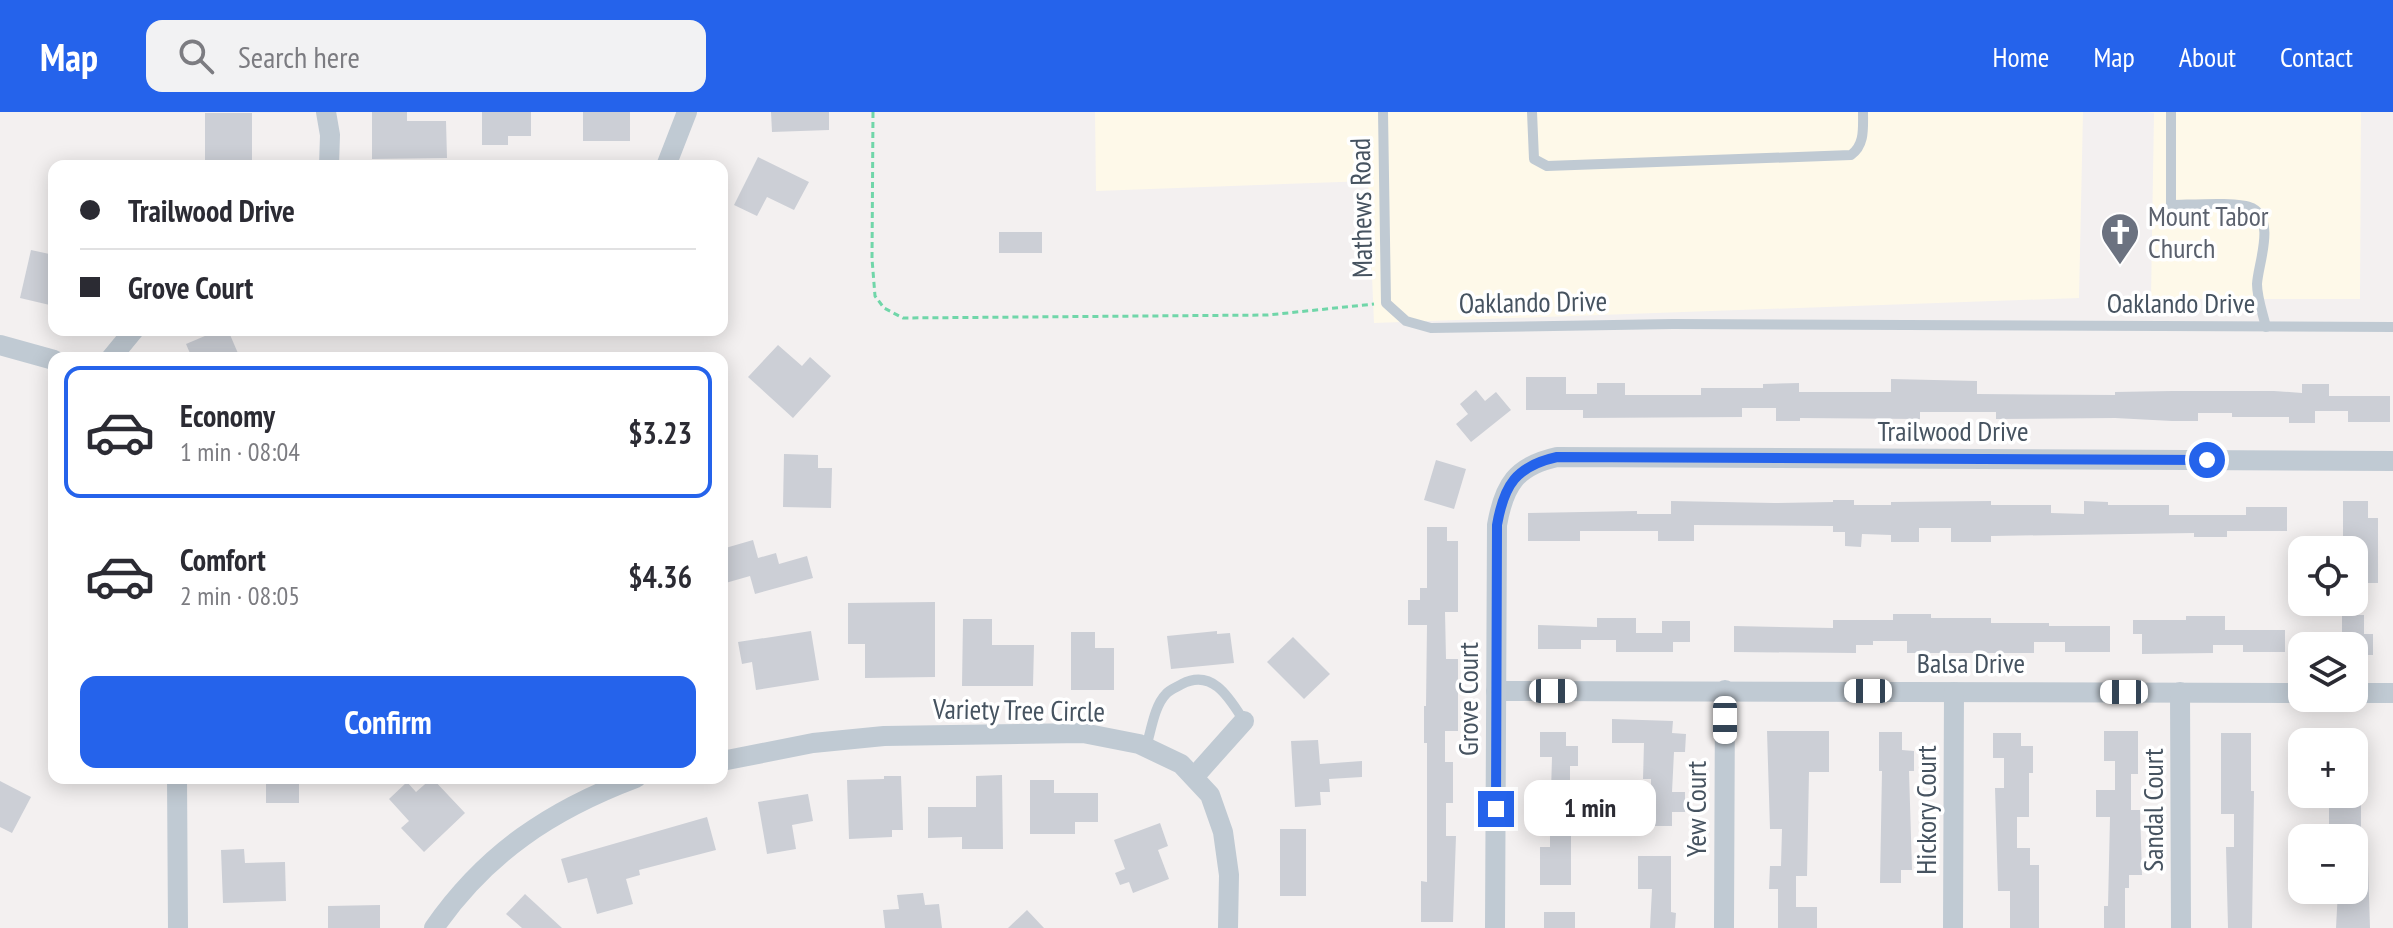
<!DOCTYPE html>
<meta charset="utf-8">
<style>
:root{--surface:#fff;--page:#f2f2f3;--text:#2b2b33;--muted:#7c7c81;--line:#e1e1e2;--accent:#2563eb}
body{margin:0;font-family:"PT Sans Narrow",sans-serif;background:var(--page);color:var(--text);height:100vh;display:flex;flex-direction:column;font-size:30px;white-space:nowrap}
*{box-sizing:border-box;margin:0}
p{font-size:26px;color:var(--muted)}
.icon{flex:none;width:44px;height:44px;fill:none;stroke:currentColor;stroke-width:2;stroke-linecap:round;stroke-linejoin:round}
.map{position:relative;flex:1;overflow:hidden}
.details{position:absolute;left:48px;top:240px;width:680px;height:432px;display:flex;flex-direction:column;background:var(--surface);border-radius:16px;box-shadow:0 4px 20px #0003}
.details>*{flex:none}
.guide{position:absolute;left:48px;top:48px;width:680px;height:176px;border-radius:16px;box-shadow:0 4px 20px #0003;display:grid;align-content:center;height:176px;padding:0 32px;background:var(--surface)}
.tools{position:absolute;left:2288px;top:424px;display:grid;gap:16px}
.tools a{display:grid;place-items:center;width:80px;height:80px;border-radius:16px;background:var(--surface);box-shadow:0 4px 20px #0003;font-size:40px}
.end{position:absolute;width:36px;height:36px;margin:-18px;border:10px solid #2563eb;background:#fff;box-shadow:0 0 0 4px #fff}
.from{border-radius:50%}
.bubble{position:absolute;height:56px;border-radius:16px;background:var(--surface);box-shadow:0 4px 20px #0003;font-size:26px;font-weight:600;line-height:56px;text-align:center}
.car{position:absolute;width:24px;height:48px;margin:-24px -12px;border-radius:10px;box-shadow:0 0 6px 2px #0007;background:linear-gradient(#fff 24%,#345 0 40%,#fff 0 76%,#345 0 86%,#fff 0)}
.guide b{display:flex;align-items:center;gap:28px;height:76px;font-size:30px}
.guide b+b{border-top:2px solid var(--line)}
.guide i{width:20px;height:20px;background:var(--text)}
ul{padding:14px 0 0;list-style:none}
li{display:flex;align-items:center;gap:24px;height:132px;margin:0 16px 12px;padding:0 16px;border:4px solid transparent;border-radius:16px}
li div{flex:1}
li b{display:block;font-size:30px}
li em{font-style:normal;font-weight:600}
li.current{border-color:var(--accent)}
li>.icon{width:72px;height:72px;stroke-width:1.5}
.cta{display:flex;gap:16px;margin-top:auto;padding:16px 32px}
.cta a{flex:1;height:92px;border-radius:16px;background:var(--accent);color:#fff;font-size:32px;font-weight:600;line-height:92px;text-align:center}
header{display:flex;align-items:center;gap:48px;box-sizing:border-box;height:112px;padding:0 40px;background:var(--accent);color:#fff}
header strong{font-size:38px}
nav{display:flex;gap:44px;margin-inline-start:auto;font-size:28px}
.search{width:560px;height:72px;background:var(--page);display:flex;align-items:center;gap:20px;box-sizing:border-box;padding:0 28px;border-radius:16px;color:var(--muted);font-size:30px}
.map>svg:first-child{display:block}
</style>
<header>
<strong>Map</strong>
<div class="search"><svg class="icon" aria-label="search" viewBox="0 0 24 24"><circle cx="10" cy="10" r="6"/><path d="M15 15l6 6"/></svg>Search here</div>
<nav><a>Home</a><a>Map</a><a>About</a><a>Contact</a></nav>
</header>
<div class="map">
<svg width="2393" height="816" viewBox="0 0 2393 816">
<rect width="100%" height="100%" fill="#f3f0f0"/>
<g fill="#fef9e9">
<polygon points="1095,0 2083,0 2079,186 1374,211 1368,69 1096,79"/>
<polygon points="2147,0 2361,0 2360,187 2151,187 2154,1"/>
</g>
<g fill="#cccfd6">
<polygon points="372,0 407,0 407,9 446,9 447,46 372,47"/>
<polygon points="482,0 531,0 531,24 508,24 508,33 482,33"/>
<rect x="583" y="0" width="47" height="29"/>
<polygon points="771,0 829,0 829,18 772,20"/>
<rect x="205" y="1" width="47" height="53"/>
<polygon points="758,45 809,70 794,98 767,85 757,104 734,93"/>
<rect x="999" y="120" width="43" height="21"/>
<polygon points="31,138 54,143 54,194 20,186"/>
<polygon points="219,218 228,218 240,246 192,246 186,232"/>
<polygon points="778,233 802,254 810,245 831,264 793,306 748,265"/>
<polygon points="1526,265 1566,265 1566,282 1597,282 1597,271 1625,271 1625,283 1701,283 1701,276 1763,276 1763,272 1799,271 1799,280 1891,280 1891,267 1977,269 1977,282 2115,283 2115,280 2172,279 2274,279 2302,281 2302,272 2329,272 2329,284 2390,284 2390,310 2348,310 2348,299 2315,299 2315,311 2289,311 2289,305 2232,305 2232,301 2198,301 2198,309 2172,309 2115,306 1996,307 1996,300 1920,300 1920,307 1800,306 1800,309 1776,309 1776,296 1742,296 1742,305 1583,306 1583,298 1526,298"/>
<polygon points="1476,278 1485,289 1496,280 1511,298 1471,330 1456,312 1468,302 1460,292"/>
<polygon points="784,342 818,343 818,356 832,356 831,396 783,395"/>
<polygon points="1436,348 1466,357 1454,397 1424,388"/>
<polygon points="1833,388 1854,388 1854,393 1891,393 1891,390 1991,389 1991,393 2051,393 2051,401 2084,402 2084,389 2108,390 2108,393 2169,393 2169,403 2246,403 2246,395 2287,395 2287,419 2227,419 2227,425 2194,425 2194,421 1991,424 1991,430 1951,430 1951,416 1919,416 1919,430 1891,430 1891,423 1862,422 1861,435 1845,434 1845,420 1833,420 1833,414 1694,413 1694,429 1658,429 1658,419 1580,419 1580,429 1528,429 1528,401 1637,399 1637,402 1671,402 1671,389 1774,391 1833,390"/>
<polygon points="2343,389 2368,389 2368,406 2378,406 2378,471 2354,471 2354,429 2343,429"/>
<polygon points="1427,415 1447,415 1447,429 1458,429 1458,500 1445,500 1446,547 1458,547 1458,619 1445,619 1445,650 1453,650 1453,691 1446,691 1446,724 1456,724 1453,810 1421,810 1421,769 1427,770 1427,631 1424,631 1424,594 1426,594 1427,513 1408,513 1408,488 1420,488 1420,476 1427,476"/>
<polygon points="753,428 758,446 776,441 779,452 807,444 813,466 755,482 750,464 722,472 722,437"/>
<polygon points="935,490 935,565 865,566 865,532 848,532 848,491"/>
<polygon points="1893,502 1931,502 1931,506 1991,506 1991,511 2049,511 2049,514 2110,514 2110,540 2065,540 2065,530 2034,530 2034,541 1907,541 1907,529 1873,529 1873,533 1856,533 1856,541 1734,540 1734,514 1833,516 1833,508 1893,508"/>
<polygon points="2342,503 2364,503 2364,522 2373,522 2373,543 2354,543 2354,534 2342,534"/>
<polygon points="2186,504 2225,504 2225,518 2285,518 2285,540 2243,540 2243,533 2213,533 2213,541 2142,542 2142,522 2133,522 2133,508 2186,508"/>
<polygon points="1597,506 1636,506 1636,521 1662,521 1662,509 1690,509 1690,530 1673,530 1673,540 1616,540 1616,528 1581,528 1581,537 1538,537 1538,513 1597,515"/>
<polygon points="963,507 992,507 992,533 1034,533 1033,574 962,574"/>
<polygon points="811,519 819,568 756,578 752,550 742,552 738,530"/>
<polygon points="1217,519 1217,522 1230,521 1234,551 1171,557 1167,524"/>
<polygon points="1071,520 1095,520 1095,536 1114,536 1114,578 1071,578"/>
<polygon points="1293,525 1330,562 1304,587 1267,550"/>
<polygon points="1612,607 1673,609 1672,621 1686,622 1685,640 1674,640 1672,680 1685,680 1685,700 1672,700 1672,714 1651,714 1651,667 1643,667 1644,631 1612,631"/>
<polygon points="1767,619 1829,619 1829,660 1809,660 1807,764 1796,764 1796,795 1817,795 1817,816 1778,816 1778,777 1769,777 1770,754 1781,754 1782,717 1770,717"/>
<polygon points="2104,619 2138,619 2138,662 2131,662 2131,698 2140,698 2142,763 2129,763 2129,776 2125,776 2125,816 2104,816 2104,794 2108,794 2110,705 2096,705 2096,678 2115,678 2115,649 2104,649"/>
<polygon points="1540,620 1566,620 1566,634 1578,634 1578,654 1570,654 1570,693 1583,693 1583,715 1571,715 1571,773 1540,773 1540,735 1550,735 1550,703 1536,703 1536,680 1551,680 1552,645 1540,645"/>
<polygon points="1879,620 1902,620 1902,638 1914,639 1914,659 1909,659 1912,758 1901,758 1901,771 1880,771 1882,659 1879,659"/>
<polygon points="1993,621 2021,621 2021,634 2033,634 2033,661 2029,661 2029,705 2017,705 2017,736 2030,736 2030,753 2039,753 2039,816 2010,816 2010,779 1998,779 1995,676 2004,676 2004,646 1993,646"/>
<polygon points="2221,621 2251,621 2251,679 2254,679 2252,816 2228,816 2226,735 2234,735 2234,702 2221,702"/>
<polygon points="1318,628 1320,652 1362,649 1362,665 1329,667 1330,680 1320,680 1321,693 1295,695 1291,629"/>
<rect x="2354" y="636" width="14" height="26"/>
<polygon points="1002,663 1003,737 962,737 962,725 928,726 928,695 976,695 976,664"/>
<polygon points="884,664 901,664 903,718 892,718 892,725 849,727 847,668 884,667"/>
<rect x="266" y="666" width="33" height="25"/>
<polygon points="432,666 465,701 424,740 401,716 409,709 389,687 407,670 416,680"/>
<polygon points="1030,668 1054,668 1054,681 1098,681 1098,710 1075,710 1075,722 1030,722"/>
<polygon points="0,669 31,685 12,721 0,715"/>
<polygon points="808,682 813,709 792,713 796,737 767,742 758,690"/>
<rect x="2329" y="682" width="32" height="36"/>
<polygon points="707,705 716,738 639,758 640,763 626,767 633,792 597,802 587,766 568,771 561,747"/>
<polygon points="1160,711 1168,734 1158,738 1169,767 1133,781 1129,770 1120,773 1115,761 1125,757 1114,728"/>
<rect x="1280" y="717" width="26" height="67"/>
<polygon points="244,737 245,751 285,750 286,789 223,791 221,738"/>
<polygon points="1638,744 1671,744 1671,800 1676,801 1675,816 1650,816 1652,777 1638,777"/>
<polygon points="2354,752 2368,752 2370,816 2336,816 2338,778 2354,778"/>
<polygon points="923,781 925,793 939,792 942,816 885,816 883,798 899,797 897,783"/>
<polygon points="525,782 562,816 522,816 506,802"/>
<polygon points="380,793 380,816 328,816 328,794"/>
<polygon points="1027,798 1044,816 1008,816"/>
<rect x="1544" y="800" width="31" height="16"/>
</g>
<g fill="none" stroke-linecap="round" stroke-linejoin="round">
<polyline stroke="#70d6a9" stroke-width="3" stroke-dasharray="6 4" stroke-linecap="butt" points="873,0 872,147 875,184 884,196 903,206 1268,203 1374,192"/>
<g stroke="#c0cad3" stroke-width="10">
<polyline points="1383,0 1386,191 1406,209 1431,216 1673,212 2393,215"/>
<path d="M1532,0L1534,47L1547,54L1851,43C1865,33 1863,16 1863,0"/>
<path d="M2171,0V93C2188,93 2239,89 2252,96C2276,109 2258,152 2257,172C2257,186 2263,202 2266,215"/>
<path d="M1146,635C1151,620 1154,594 1166,582C1169,578 1177,575 1182,572C1213,556 1230,587 1244,609"/>
</g>
<g stroke="#c0cad3" stroke-width="20">
<polyline points="326,0 330,23 329,54"/>
<polyline points="666,54 687,0"/>
<polyline points="0,233 54,248"/>
<polyline points="111,246 134,218"/>
<polyline points="1496,579 2302,581"/>
<polyline points="2180,580 2181,816"/>
<polyline points="2354,581 2393,581"/>
<polyline points="722,649 813,631 884,624 1083,621 1139,632 1181,652 1210,683 1223,720 1229,763 1228,816"/>
<polyline points="1194,665 1244,609"/>
<polyline points="177,666 178,816"/>
<polyline points="1724,815 1725,578"/>
<path d="M434,816C486,741 551,698 636,666"/>
<path d="M1495,816L1497,413C1504,373 1516,354 1557,345L2393,349"/>
<polyline points="1953,816 1954,580"/>
</g>
</g>
<g fill="none" stroke-linecap="round" stroke-linejoin="round">
<path stroke="#2563eb" stroke-width="10" d="M1496,697L1497,413C1504,373 1516,354 1557,345L2207,348"/>
</g>
<defs>
<symbol id="church-pin" viewBox="-11 -11 22 30"><path d="M0 17L-7.5 6A9.5 9.5 0 1 1 7.5 6Z" fill="#6b7280" stroke="#fff"/><path d="M-1.2-6h2.4v3.5h3.3v2.4h-3.3V6h-2.4V-.1h-3.3v-2.4h3.3Z" fill="#fff"/></symbol>
</defs>
<g fill-rule="evenodd">
<use href="#church-pin" x="2098" y="98" width="44" height="60"/>
</g>
<g text-anchor="middle" stroke-width="7" stroke-linejoin="round" paint-order="stroke">
<g font-size="28" fill="#465360" stroke="#fff">
<text transform="translate(1361 96) rotate(-91)" y="10">Mathews Road</text>
<text transform="translate(1533 190) rotate(-1)" y="10">Oaklando Drive</text>
<text x="2181" y="201">Oaklando Drive</text>
<text x="1953" y="329">Trailwood Drive</text>
<text x="1971" y="561">Balsa Drive</text>
<text transform="translate(1468 587) rotate(-90)" y="10">Grove Court</text>
<text transform="translate(1019 598) rotate(1)" y="10">Variety Tree Circle</text>
<text transform="translate(1696 697) rotate(-90)" y="10">Yew Court</text>
<text transform="translate(1926 698) rotate(-90)" y="10">Hickory Court</text>
<text transform="translate(2153 698) rotate(-90)" y="10">Sandal Court</text>
</g>
<g font-size="28" fill="#5b616d" stroke="#fff" text-anchor="start">
<text x="2148" y="114">Mount Tabor<tspan x="2148" dy="32">Church</tspan></text>
</g>
</g>
</svg>
<div class="tools">
<a><svg class="icon" aria-label="locate" viewBox="0 0 24 24"><circle cx="12" cy="12" r="6"/><path d="M12 2v4M12 18v4M2 12h4M18 12h4"/></svg></a>
<a><svg class="icon" aria-label="layers" viewBox="0 0 24 24"><path d="M12 4l9 5-9 5-9-5zM3 14l9 5 9-5"/></svg></a>
<a>+</a>
<a>−</a>
</div>
<i class="end from" style="left:2207px;top:348px"></i>
<i class="end" style="left:1496px;top:697px"></i>
<div class="bubble" style="left:1524px;top:668px;width:132px">1 min</div>
<i class="car" style="left:1553px;top:579px;rotate:90deg"></i>
<i class="car" style="left:1868px;top:579px;rotate:270deg"></i>
<i class="car" style="left:2124px;top:580px;rotate:270deg"></i>
<i class="car" style="left:1725px;top:608px;rotate:180deg"></i>
<div class="guide">
<b><i class="from"></i>Trailwood Drive</b>
<b><i></i>Grove Court</b>
</div>
<section class="details">
<ul>
<li class="current"><svg class="icon" aria-label="car" viewBox="0 0 24 24"><path d="M5 17H2v-5l4-1 3-4h7l3 4 3 1v5h-3M9 17h6M6 11h13"/><circle cx="7" cy="17" r="2"/><circle cx="17" cy="17" r="2"/></svg><div><b>Economy</b><p>1 min · 08:04</p></div><em>$3.23</em></li>
<li><svg class="icon" aria-label="car" viewBox="0 0 24 24"><path d="M5 17H2v-5l4-1 3-4h7l3 4 3 1v5h-3M9 17h6M6 11h13"/><circle cx="7" cy="17" r="2"/><circle cx="17" cy="17" r="2"/></svg><div><b>Comfort</b><p>2 min · 08:05</p></div><em>$4.36</em></li>
</ul>
<div class="cta"><a>Confirm</a></div>
</section>
</div>
